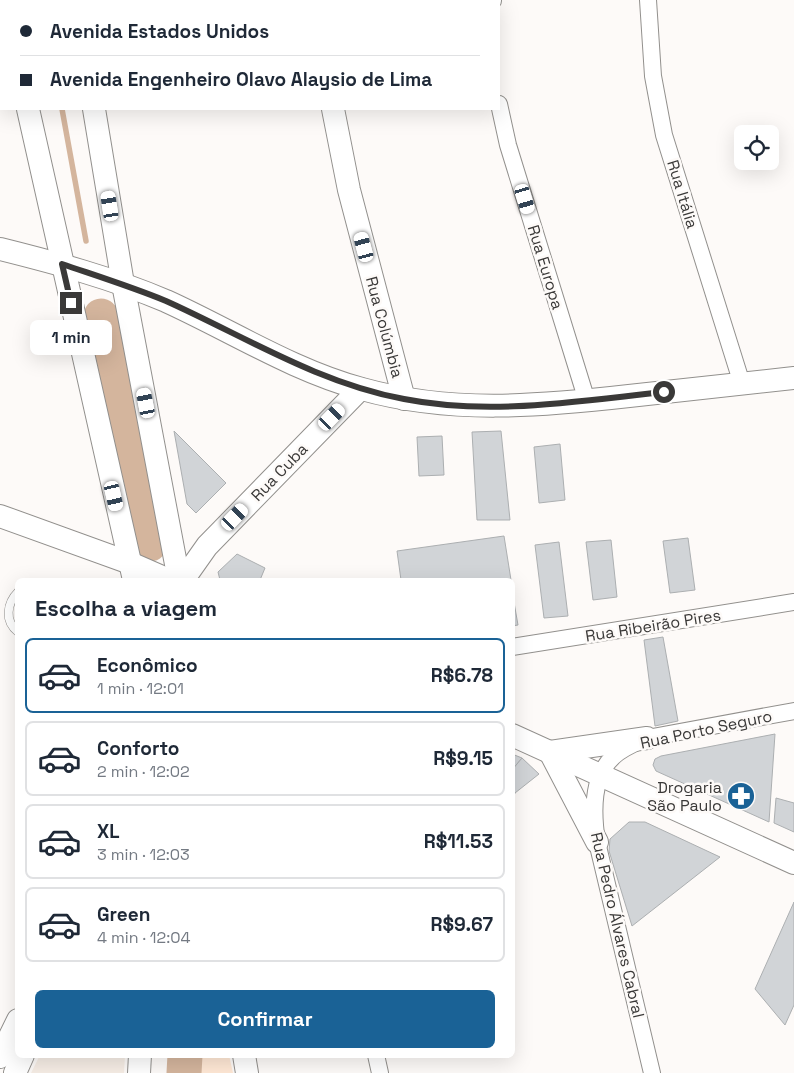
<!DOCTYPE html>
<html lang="pt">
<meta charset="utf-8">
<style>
:root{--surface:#fff;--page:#f6f6f7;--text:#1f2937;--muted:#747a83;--line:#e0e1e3;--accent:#1a6296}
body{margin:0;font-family:"Space Grotesk",sans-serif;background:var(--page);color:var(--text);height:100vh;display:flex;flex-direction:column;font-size:19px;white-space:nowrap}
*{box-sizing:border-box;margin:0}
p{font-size:16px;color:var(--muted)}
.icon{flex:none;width:28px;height:28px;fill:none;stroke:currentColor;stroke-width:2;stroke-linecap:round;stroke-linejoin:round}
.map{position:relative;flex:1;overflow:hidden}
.side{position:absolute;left:15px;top:578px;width:500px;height:480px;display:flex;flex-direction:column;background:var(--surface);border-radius:8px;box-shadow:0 5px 20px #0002}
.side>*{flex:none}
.hud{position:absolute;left:0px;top:0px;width:500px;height:110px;box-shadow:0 5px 20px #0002;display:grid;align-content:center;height:110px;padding:0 20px;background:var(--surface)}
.fabs{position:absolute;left:734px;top:125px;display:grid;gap:10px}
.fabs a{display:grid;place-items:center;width:45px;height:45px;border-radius:8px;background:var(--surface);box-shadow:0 5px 20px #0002;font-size:25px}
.end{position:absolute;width:22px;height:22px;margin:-11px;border:6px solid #3a3938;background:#fff;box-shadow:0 0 0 2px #fff}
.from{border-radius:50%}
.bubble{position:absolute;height:35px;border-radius:8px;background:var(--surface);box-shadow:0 5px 20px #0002;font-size:16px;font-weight:700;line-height:35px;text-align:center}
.car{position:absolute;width:15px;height:30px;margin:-15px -8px;border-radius:6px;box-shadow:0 0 4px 1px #0007;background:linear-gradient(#fff 24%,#345 0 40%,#fff 0 76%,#345 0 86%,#fff 0)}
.hud b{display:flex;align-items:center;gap:18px;height:48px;font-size:19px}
.hud b+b{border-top:1px solid var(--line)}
.hud i{width:12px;height:12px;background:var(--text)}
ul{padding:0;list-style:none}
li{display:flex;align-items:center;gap:15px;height:75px;margin:0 10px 8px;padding:0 10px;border:2px solid var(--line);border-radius:8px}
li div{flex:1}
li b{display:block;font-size:19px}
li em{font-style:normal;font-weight:700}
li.active{border-color:var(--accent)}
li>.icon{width:45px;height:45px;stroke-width:1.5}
h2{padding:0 20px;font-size:22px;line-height:60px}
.button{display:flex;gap:10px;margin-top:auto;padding:10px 20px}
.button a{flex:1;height:58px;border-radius:8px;background:var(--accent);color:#fff;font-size:20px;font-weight:700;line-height:58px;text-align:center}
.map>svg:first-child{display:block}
</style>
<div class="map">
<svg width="794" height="1073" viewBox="0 0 794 1073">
<rect width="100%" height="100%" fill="#fdfaf8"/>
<polygon fill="#f6ede5" points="40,1055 125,1055 124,1073 31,1073"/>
<polygon fill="#ffe8d5" points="193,1055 229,1055 233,1073 192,1073"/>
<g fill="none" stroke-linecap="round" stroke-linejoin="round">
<polyline stroke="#d4b59d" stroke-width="5.5" points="62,109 86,241"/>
<g stroke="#d4b59d" stroke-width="35">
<polyline points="101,316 150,544"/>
<polyline points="184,1073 185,1055"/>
</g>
</g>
<g fill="#d1d4d7" stroke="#acafb1">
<polygon points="174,431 226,483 196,513 187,504"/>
<polygon points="501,431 510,520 477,520 472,432"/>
<polygon points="442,436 444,475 419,476 417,437"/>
<polygon points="560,444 565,500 539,503 534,447"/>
<polygon points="504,536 511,580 401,580 397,551"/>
<polygon points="688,538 695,590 670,593 663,541"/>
<polygon points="611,540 617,597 593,600 586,542"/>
<polygon points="559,542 568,616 544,618 535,545"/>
<polygon points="237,554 265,568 260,580 220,580 218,572"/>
<polygon points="512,591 518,625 512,626"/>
<polygon points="663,637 678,721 655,726 644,640"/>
<polygon points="775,734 769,822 656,771 653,765 655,759 661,756"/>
<polygon points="512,754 522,758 512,770"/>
<polygon points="522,758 539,774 515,793 512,802 512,770"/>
<polygon points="776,798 794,803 794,832 774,823"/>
<polygon points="629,822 645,822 720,857 632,926 609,851 610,839"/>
<polygon points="794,902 794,1005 785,1025 755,989"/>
</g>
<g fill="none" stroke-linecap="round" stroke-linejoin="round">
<defs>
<path id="lane" d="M18,592C7,603 4,621 18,632"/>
<g id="street">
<polyline points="648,0 653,76 664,135 742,384"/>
<polyline points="493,1 493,0"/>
<polyline points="499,104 508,145 587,401"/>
<polyline points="512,647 794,602"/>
<polyline points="376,1055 380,1073"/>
<path d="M652,1073L597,842C593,816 591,777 613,757C622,748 635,743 647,738L794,711"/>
</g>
<g id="secondary">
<polyline points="11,0 11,1"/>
<polyline points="325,0 325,1"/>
<polyline points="92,1 92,0"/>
<polyline points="0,21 1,16"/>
<polyline points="28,109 134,580"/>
<polyline points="94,109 123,284 179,580"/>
<polyline points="333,109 349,190 404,399"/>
<path d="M0,249C56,263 112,278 166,301C230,330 294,371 362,389C451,414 539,406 629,396C684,390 739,384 794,378"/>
<polyline points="0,516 130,563 169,580"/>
<polyline points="183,580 207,546 360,389"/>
<polyline points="512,735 794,863"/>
<polyline points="597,842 550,752 647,738"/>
<polyline points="244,1055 247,1073"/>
<polyline points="0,1057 18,1020"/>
<polyline points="15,1073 23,1055"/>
<polyline points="139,1073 140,1055"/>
</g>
</defs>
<use href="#lane" stroke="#92908d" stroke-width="9"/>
<use href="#street" stroke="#92908d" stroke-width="18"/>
<use href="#secondary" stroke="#92908d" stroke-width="24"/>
<use href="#lane" stroke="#fff" stroke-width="8"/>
<use href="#street" stroke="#fff" stroke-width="16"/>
<use href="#secondary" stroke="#fff" stroke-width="22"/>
</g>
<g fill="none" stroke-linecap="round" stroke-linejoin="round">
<path stroke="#3a3938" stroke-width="6" d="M71,303L62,264C97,276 132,287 166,301C244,336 318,383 404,399C490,416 578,401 664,392"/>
</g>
<defs>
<symbol id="pharmacy-disc" viewBox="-11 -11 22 22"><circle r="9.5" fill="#1a6296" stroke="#fdfaf8"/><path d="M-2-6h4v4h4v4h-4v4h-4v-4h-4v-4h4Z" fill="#fff"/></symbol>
</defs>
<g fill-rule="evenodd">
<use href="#pharmacy-disc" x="725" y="780" width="32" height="32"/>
</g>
<g text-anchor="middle" stroke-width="5" stroke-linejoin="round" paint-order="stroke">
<g font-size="16" fill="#3a3938" stroke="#fdfaf8">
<text transform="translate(683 194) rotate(73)" y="6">Rua Itália</text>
<text transform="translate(546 267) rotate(73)" y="6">Rua Europa</text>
<text transform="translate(385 327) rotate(75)" y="6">Rua Colúmbia</text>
<text transform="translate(279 472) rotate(-46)" y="6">Rua Cuba</text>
<text transform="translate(653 625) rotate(-9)" y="6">Rua Ribeirão Pires</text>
<text transform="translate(706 729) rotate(-12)" y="6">Rua Porto Seguro</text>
<text transform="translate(618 925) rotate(77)" y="6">Rua Pedro Álvares Cabral</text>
</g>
<g font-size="16" fill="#3a3938" stroke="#fdfaf8" text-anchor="end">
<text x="722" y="793">Drogaria<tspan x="722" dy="18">São Paulo</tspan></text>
</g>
</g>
</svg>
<div class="fabs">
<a><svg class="icon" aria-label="locate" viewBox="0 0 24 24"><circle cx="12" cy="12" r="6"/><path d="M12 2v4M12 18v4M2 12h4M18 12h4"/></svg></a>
</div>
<i class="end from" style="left:664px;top:392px"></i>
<i class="end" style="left:71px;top:303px"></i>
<div class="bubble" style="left:30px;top:320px;width:82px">1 min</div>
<i class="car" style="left:525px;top:199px;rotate:163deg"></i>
<i class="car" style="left:110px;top:206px;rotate:351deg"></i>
<i class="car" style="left:364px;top:247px;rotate:345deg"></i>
<i class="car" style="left:146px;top:403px;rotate:349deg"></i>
<i class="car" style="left:332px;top:417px;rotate:44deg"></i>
<i class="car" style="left:114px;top:496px;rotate:167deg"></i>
<i class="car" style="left:235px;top:517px;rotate:44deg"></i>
<div class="hud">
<b><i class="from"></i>Avenida Estados Unidos</b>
<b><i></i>Avenida Engenheiro Olavo Alaysio de Lima</b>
</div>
<section class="side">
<h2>Escolha a viagem</h2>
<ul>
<li class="active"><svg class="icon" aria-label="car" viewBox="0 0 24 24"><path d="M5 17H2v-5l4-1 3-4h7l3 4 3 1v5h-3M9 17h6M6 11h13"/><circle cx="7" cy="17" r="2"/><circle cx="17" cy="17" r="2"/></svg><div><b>Econômico</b><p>1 min · 12:01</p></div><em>R$6.78</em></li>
<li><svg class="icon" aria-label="car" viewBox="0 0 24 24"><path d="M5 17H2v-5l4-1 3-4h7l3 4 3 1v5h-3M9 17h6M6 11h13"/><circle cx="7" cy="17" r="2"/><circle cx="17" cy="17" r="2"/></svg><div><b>Conforto</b><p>2 min · 12:02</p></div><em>R$9.15</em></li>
<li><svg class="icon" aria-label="car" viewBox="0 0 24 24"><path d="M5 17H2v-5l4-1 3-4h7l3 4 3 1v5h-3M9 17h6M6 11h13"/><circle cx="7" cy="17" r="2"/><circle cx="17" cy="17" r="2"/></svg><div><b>XL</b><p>3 min · 12:03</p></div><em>R$11.53</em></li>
<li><svg class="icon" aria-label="car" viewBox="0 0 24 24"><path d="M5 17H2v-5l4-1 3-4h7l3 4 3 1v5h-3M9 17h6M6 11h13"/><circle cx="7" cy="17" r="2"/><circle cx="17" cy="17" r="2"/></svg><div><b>Green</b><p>4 min · 12:04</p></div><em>R$9.67</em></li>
</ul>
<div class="button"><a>Confirmar</a></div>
</section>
</div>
